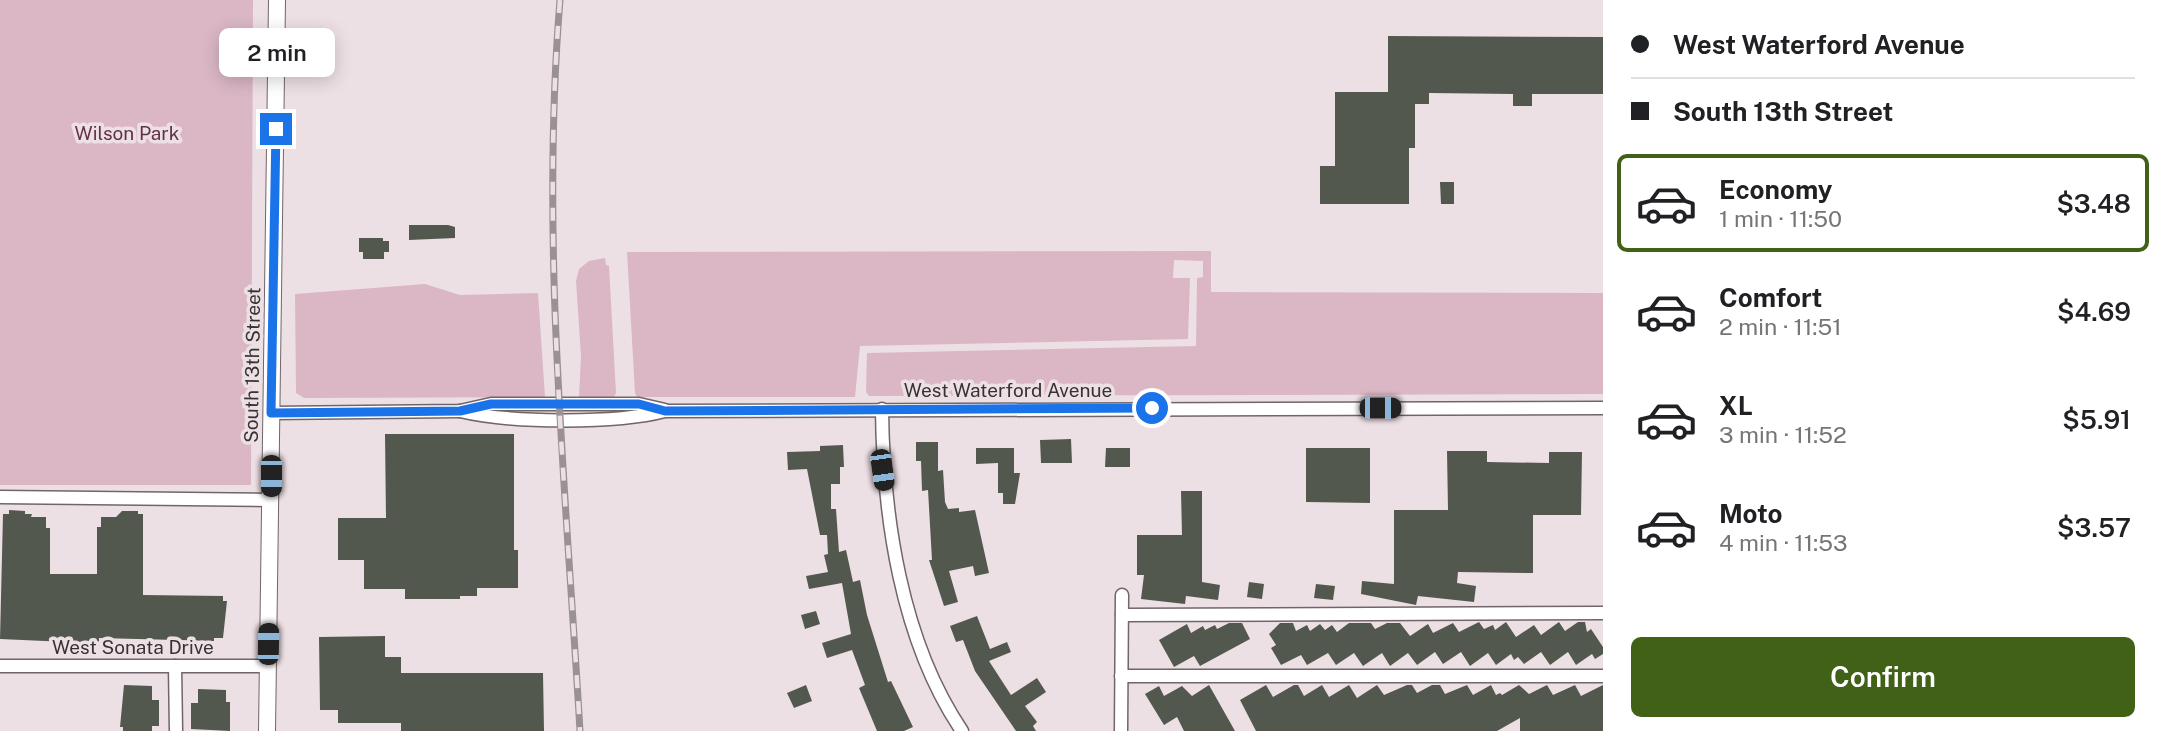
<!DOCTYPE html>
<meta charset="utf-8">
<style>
:root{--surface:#fff;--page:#f6f6f6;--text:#202124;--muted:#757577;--line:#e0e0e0;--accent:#406116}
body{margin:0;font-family:"Public Sans",sans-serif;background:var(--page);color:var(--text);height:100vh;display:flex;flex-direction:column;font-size:26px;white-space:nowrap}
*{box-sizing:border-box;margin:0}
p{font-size:23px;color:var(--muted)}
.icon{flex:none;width:38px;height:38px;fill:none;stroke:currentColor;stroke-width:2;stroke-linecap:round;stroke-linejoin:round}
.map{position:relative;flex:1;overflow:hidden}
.details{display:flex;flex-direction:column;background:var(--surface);width:560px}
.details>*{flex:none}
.guide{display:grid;align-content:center;height:154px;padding:0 28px;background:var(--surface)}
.end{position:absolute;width:32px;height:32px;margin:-16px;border:9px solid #1a73e8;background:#fff;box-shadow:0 0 0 4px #fff}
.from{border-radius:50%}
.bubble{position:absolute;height:49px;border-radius:10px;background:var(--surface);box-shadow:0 4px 18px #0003;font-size:23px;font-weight:600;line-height:49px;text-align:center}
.car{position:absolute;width:21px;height:42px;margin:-21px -10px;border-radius:9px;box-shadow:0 0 5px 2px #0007;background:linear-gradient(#222 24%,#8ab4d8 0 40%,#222 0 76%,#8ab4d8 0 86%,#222 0)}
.guide b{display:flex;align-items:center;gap:24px;height:66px;font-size:26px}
.guide b+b{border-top:2px solid var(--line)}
.guide i{width:18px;height:18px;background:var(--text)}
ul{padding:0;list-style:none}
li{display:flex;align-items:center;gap:21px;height:98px;margin:0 14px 10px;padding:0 14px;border:4px solid transparent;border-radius:10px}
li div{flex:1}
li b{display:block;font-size:26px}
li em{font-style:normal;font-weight:600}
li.selected{border-color:var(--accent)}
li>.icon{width:63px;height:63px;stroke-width:1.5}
.primary-button{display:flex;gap:14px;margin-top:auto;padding:14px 28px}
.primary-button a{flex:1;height:80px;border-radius:10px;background:var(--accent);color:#fff;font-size:28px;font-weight:600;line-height:80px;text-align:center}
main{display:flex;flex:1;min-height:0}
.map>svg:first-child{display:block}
</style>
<main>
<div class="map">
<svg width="1603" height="731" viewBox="0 0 1603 731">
<rect width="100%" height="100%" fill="#ede0e5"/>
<g fill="#dbb7c6">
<polygon points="0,0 253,0 251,485 0,485"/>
<polygon points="1211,251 1211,292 1603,293 1603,394 869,396 866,392 867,353 1196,346 1197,278 1203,277 1203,261 1174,260 1173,278 1190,278 1188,339 860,346 855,397 637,397 635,393 627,252"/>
<polygon points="605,258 606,265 609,266 616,393 614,397 579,397 581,356 576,281 579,269 589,261"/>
<polygon points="425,284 460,295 538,293 545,397 304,398 296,393 295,294"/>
</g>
<g fill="#53584f">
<polygon points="1388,36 1603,37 1603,94 1532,94 1532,106 1513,106 1513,94 1429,93 1429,104 1415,104 1415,148 1409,148 1409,204 1320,204 1320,166 1335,166 1335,92 1388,92"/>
<polygon points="1440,182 1454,182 1454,204 1441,204"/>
<polygon points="409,225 448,225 455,227 455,238 409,240"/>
<polygon points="359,238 383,238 383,241 389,241 389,252 384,252 384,259 363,259 363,252 359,252"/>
<polygon points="385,434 514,434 514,550 518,550 518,588 477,588 477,596 460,596 460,599 405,599 405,589 364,589 364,560 338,560 338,518 386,518"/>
<polygon points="1071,439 1072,463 1041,463 1040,440"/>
<polygon points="916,442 938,442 938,471 943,470 945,502 948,509 959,508 959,512 975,510 989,573 975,576 973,566 949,571 958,602 944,606 929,560 932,560 928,490 922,491 921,461 916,461"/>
<polygon points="843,445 844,467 840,467 840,484 831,484 831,509 836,509 839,552 846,550 853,582 860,580 867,615 888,682 891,681 913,727 904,731 877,731 859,688 865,685 852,650 827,658 822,643 851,634 842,583 809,589 806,576 828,572 824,555 828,554 827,535 820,535 807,469 788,470 787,452 820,451 820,446"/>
<polygon points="976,448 1014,448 1014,473 1020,473 1015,504 1003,504 1003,493 998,493 998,463 976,464"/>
<polygon points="1106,448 1130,448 1130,467 1105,467"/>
<polygon points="1306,448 1370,448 1370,503 1306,502"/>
<polygon points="1447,451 1487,451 1487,462 1549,463 1549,452 1582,452 1581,515 1533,515 1533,573 1458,572 1457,583 1476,586 1474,602 1418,596 1416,605 1361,594 1362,581 1394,584 1394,510 1448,510"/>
<polygon points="1181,491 1202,491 1202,582 1220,585 1218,600 1186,596 1185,604 1141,599 1144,575 1137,575 1137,535 1182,535"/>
<polygon points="9,510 25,511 25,514 32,514 31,517 46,517 46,528 50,528 50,574 97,574 97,527 101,527 101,517 116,517 122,511 138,511 138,514 143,514 143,595 223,596 223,601 227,601 223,638 214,638 214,641 99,638 99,642 79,642 79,648 67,648 67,642 0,639 3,514 9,514"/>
<polygon points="1249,582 1264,584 1262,599 1247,597"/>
<polygon points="1316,584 1335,586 1333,600 1314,598"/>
<polygon points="816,611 820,624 805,629 801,615"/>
<polygon points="977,616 990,649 1007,642 1011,652 989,661 1011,695 1037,678 1046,692 1025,706 1037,722 1033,726 1036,731 1016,731 975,671 963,640 956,642 950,626"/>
<polygon points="1479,622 1484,629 1493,625 1495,630 1506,622 1516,637 1534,625 1541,635 1559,622 1565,631 1578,622 1585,622 1587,632 1591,629 1603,647 1603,654 1595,659 1592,654 1576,665 1568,652 1550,665 1541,652 1524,664 1518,657 1514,660 1511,654 1496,665 1488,653 1470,666 1461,652 1443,664 1435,652 1417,665 1408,653 1390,666 1382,653 1363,666 1354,653 1336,665 1328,653 1307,665 1301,655 1281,665 1271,648 1276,645 1269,634 1280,623 1293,623 1296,631 1307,625 1310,631 1320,624 1325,630 1332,625 1337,632 1349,623 1371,623 1375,629 1387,623 1400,623 1410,636 1428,624 1433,633 1453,623 1459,632"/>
<polygon points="1229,623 1242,623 1250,639 1200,666 1194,656 1174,667 1159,640 1187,624 1191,633 1203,626 1205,630 1215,625 1217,629"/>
<polygon points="385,636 385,657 401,657 401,673 543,673 544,731 401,731 401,723 338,723 338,710 320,710 319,637"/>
<polygon points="124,685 152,686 152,700 159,700 159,726 152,726 152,731 123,731 123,727 120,727"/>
<polygon points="806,685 812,701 794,708 787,693"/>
<polygon points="1209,685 1235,731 1184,731 1177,717 1164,725 1145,694 1159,686 1164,696 1182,686 1192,696"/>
<polygon points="1266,685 1273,697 1294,685 1298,685 1304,696 1322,685 1329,697 1349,685 1357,698 1377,685 1384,695 1407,685 1412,685 1417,693 1432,685 1440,685 1445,694 1467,685 1473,695 1491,685 1496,695 1500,693 1502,695 1519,685 1529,694 1547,685 1553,695 1575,685 1581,696 1603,685 1603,731 1520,731 1520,718 1497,731 1256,731 1240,700"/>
<polygon points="198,689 226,690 226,702 230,702 230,731 191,729 191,703 198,703"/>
</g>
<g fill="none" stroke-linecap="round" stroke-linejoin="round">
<defs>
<g id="minor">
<path d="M882,409C883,516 901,641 962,731"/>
<path d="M460,411C510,423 615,424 665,411L1603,408"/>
<polyline points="271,413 460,411 491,404 639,404 665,410"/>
<polyline points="0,497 271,500"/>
<polyline points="1122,615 1603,613"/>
<polyline points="0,666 267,666"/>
<polyline points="175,666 176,731"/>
<polyline points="1121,676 1603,676"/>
<polyline points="1121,731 1122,595"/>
</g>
<polyline id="tertiary" points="267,731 277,0"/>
</defs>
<use href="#minor" stroke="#71656a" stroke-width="15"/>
<use href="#tertiary" stroke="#71656a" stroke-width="18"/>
<use href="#minor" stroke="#fff" stroke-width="12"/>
<use href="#tertiary" stroke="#fff" stroke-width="16"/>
<defs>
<path id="rail" d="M560,0C540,243 566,488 580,731"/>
</defs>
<use href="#rail" stroke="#9a9195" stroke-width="7"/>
<use href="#rail" stroke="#ede0e5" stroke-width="4.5" stroke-dasharray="13" stroke-linecap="butt"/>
</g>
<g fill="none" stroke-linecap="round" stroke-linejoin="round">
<polyline stroke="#1a73e8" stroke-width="9" points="276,129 271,413 460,411 491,404 639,404 665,411 1152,408"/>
</g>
<g text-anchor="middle" stroke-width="7" stroke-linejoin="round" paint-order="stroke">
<g font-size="19" fill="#623049" stroke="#ede0e5">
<text x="127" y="140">Wilson Park</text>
</g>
<g font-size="19" fill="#363133" stroke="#ede0e5">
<text transform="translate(252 365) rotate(-89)" y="7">South 13th Street</text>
<text x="1008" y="397">West Waterford Avenue</text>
<text x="133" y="654">West Sonata Drive</text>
</g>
</g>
</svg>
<i class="end from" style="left:1152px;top:408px"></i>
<i class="end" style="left:276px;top:129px"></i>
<div class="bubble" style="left:219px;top:28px;width:116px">2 min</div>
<i class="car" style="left:1380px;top:408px;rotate:90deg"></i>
<i class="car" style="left:882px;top:470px;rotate:172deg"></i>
<i class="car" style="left:271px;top:476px;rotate:180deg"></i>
<i class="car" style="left:268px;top:644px;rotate:1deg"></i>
</div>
<section class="details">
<div class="guide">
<b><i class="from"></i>West Waterford Avenue</b>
<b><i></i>South 13th Street</b>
</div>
<ul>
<li class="selected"><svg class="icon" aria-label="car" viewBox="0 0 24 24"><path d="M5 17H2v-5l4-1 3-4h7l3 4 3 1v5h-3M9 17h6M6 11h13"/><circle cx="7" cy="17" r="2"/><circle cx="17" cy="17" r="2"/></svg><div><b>Economy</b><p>1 min · 11:50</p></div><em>$3.48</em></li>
<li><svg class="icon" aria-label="car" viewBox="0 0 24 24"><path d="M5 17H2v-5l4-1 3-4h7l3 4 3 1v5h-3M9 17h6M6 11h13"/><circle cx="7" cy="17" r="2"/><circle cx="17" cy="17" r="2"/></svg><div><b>Comfort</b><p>2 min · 11:51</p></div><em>$4.69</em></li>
<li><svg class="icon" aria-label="car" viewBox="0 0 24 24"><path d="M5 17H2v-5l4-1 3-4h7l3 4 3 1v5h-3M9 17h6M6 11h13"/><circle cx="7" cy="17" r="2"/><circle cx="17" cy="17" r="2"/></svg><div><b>XL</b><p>3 min · 11:52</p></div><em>$5.91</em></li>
<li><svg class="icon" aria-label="car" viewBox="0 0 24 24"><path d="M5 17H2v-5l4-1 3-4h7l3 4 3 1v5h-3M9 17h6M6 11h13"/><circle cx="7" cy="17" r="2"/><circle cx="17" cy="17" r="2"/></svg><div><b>Moto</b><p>4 min · 11:53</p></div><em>$3.57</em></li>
</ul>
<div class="primary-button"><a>Confirm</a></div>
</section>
</main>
